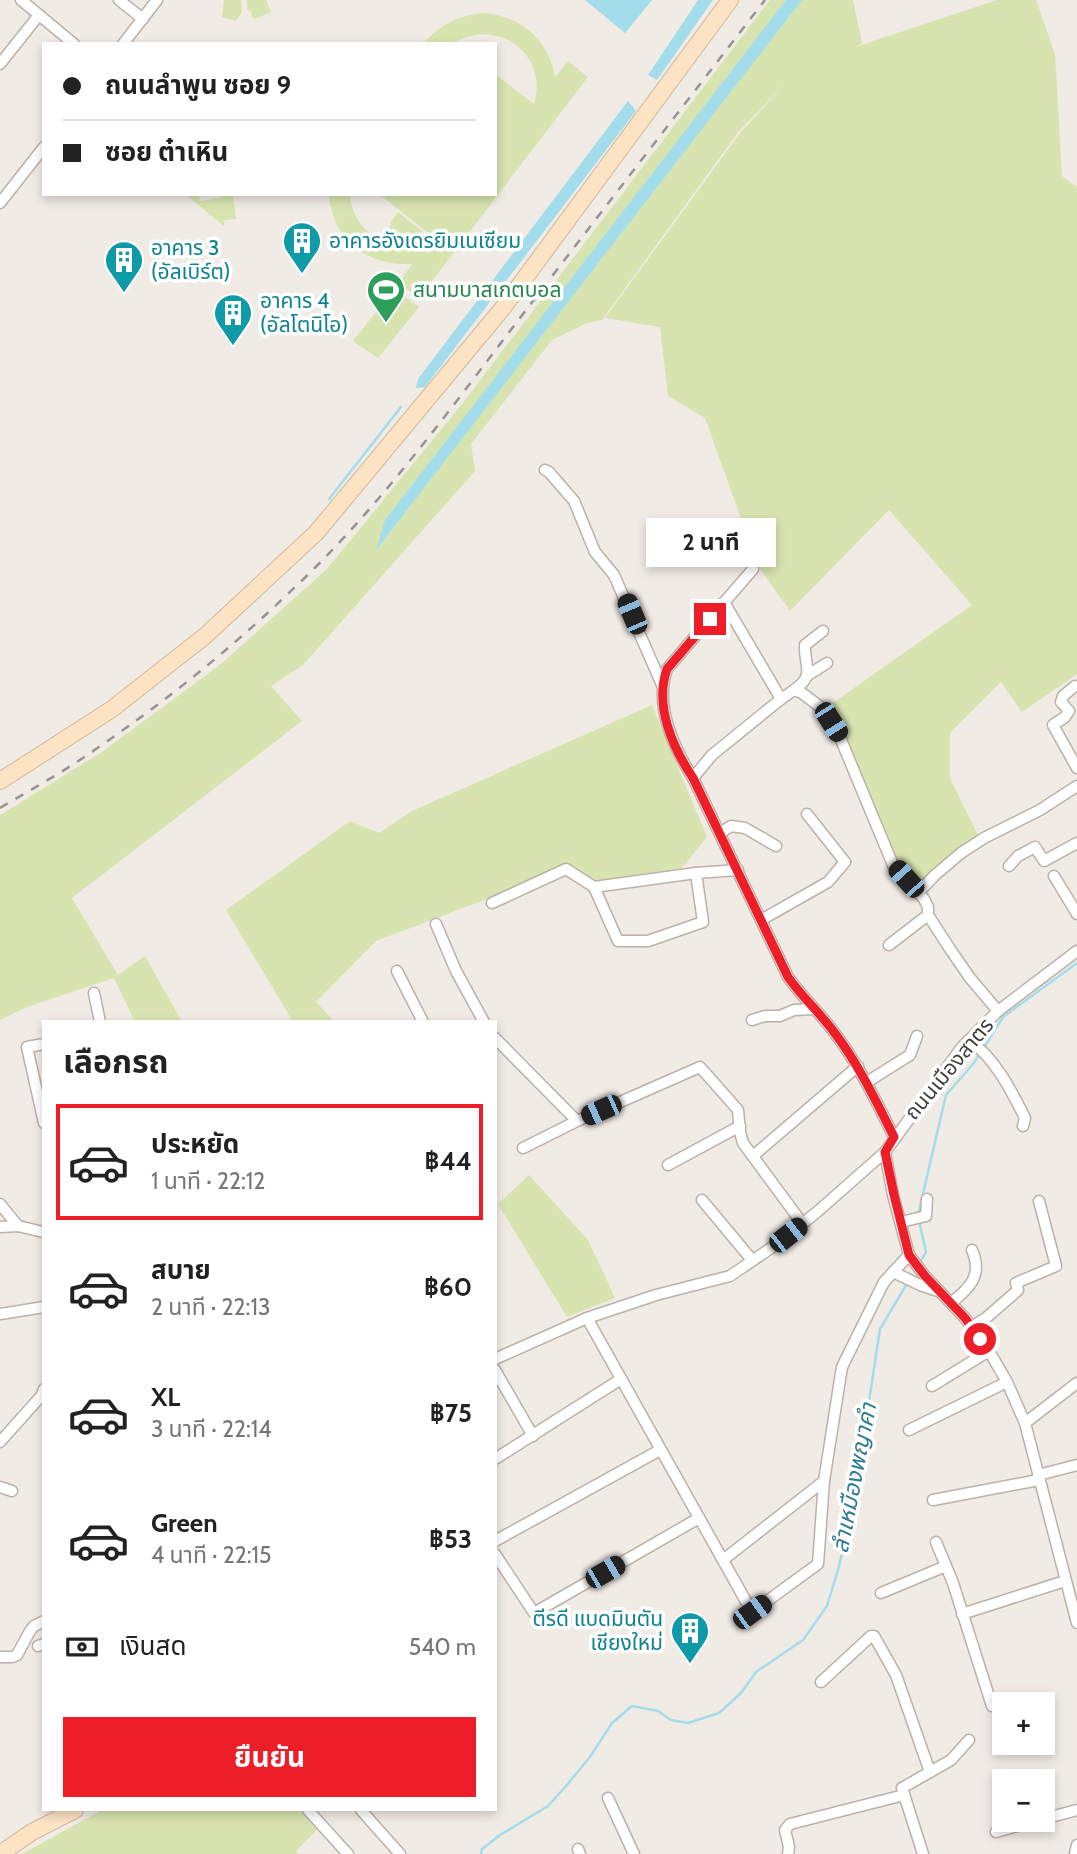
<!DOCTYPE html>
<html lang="th">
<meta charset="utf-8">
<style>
:root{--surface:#fff;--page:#f2f2f2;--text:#222;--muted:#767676;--line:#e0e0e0;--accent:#ee1e29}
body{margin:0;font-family:Cabin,"Noto Sans Thai",sans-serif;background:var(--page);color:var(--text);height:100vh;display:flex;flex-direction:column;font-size:26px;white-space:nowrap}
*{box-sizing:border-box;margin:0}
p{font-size:23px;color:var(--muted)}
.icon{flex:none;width:38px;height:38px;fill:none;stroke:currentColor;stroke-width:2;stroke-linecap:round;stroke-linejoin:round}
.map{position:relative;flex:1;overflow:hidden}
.side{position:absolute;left:42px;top:1020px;width:455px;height:791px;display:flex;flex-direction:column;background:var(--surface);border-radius:0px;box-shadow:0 4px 10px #0003}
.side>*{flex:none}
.top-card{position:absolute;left:42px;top:42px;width:455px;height:154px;border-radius:0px;box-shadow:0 4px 10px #0003;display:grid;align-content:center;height:154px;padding:0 21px;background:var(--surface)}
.controls{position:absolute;left:992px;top:1692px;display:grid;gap:14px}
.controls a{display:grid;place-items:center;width:63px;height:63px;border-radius:0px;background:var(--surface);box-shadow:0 4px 10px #0003;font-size:35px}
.end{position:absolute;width:32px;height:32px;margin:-16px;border:9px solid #ee1e29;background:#fff;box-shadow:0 0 0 4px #fff}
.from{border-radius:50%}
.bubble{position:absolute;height:49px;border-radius:0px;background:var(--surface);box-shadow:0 4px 10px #0003;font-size:23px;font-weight:700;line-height:49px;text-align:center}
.car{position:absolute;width:21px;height:42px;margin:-21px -10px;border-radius:9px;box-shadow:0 0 5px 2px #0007;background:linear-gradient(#222 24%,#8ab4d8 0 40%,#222 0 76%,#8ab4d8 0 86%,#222 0)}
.top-card b{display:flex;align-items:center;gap:24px;height:66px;font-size:26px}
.top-card b+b{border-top:2px solid var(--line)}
.top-card i{width:18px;height:18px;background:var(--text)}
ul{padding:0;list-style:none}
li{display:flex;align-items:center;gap:21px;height:116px;margin:0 14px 10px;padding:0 7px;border:4px solid transparent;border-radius:0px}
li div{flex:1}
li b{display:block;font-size:26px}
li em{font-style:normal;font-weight:700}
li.current{border-color:var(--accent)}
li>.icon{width:63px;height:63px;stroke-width:1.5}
h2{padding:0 21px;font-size:32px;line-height:84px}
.pay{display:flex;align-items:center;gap:18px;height:77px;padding:0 21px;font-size:26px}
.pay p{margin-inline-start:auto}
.primary-button{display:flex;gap:14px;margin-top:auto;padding:14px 21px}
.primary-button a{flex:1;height:80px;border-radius:0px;background:var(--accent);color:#fff;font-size:28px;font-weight:700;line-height:80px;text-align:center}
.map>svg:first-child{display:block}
</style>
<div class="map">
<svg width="1077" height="1854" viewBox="0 0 1077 1854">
<rect width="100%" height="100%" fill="#f1ebe5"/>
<g fill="#d7e4af">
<polygon points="224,0 241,0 242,12 236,21 222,17"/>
<polygon points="247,0 266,0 271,12 255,19 251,16 252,12 247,10"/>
<polygon points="770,0 853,0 862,43 855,47 997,0 1036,0 1055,54 1062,176 1077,187 1077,674 1022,712 1001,682 950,733 950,778 979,837 919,888 895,862 827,707 972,605 889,510 790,611 758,566 705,418 668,396 660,327 605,318 740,133 786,83 739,131 602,320 585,324 552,340 471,444 475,471 303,665 271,686 302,721 72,898 118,975 145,956 182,1022 135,1022 114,978 27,1007 0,1020 0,815 102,752 221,664 327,569 462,404"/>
<path d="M484,13C521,16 549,40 555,77L568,61L588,77L419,298L399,283L412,264C367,266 333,241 329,194H350C352,235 398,260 432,236L379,194H495V74L534,104C549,55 499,18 455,42L457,44H423C440,25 458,15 484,13Z"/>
<polygon points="185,194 198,194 200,201 221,198 221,194 233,194 236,219 224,220 224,226"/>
<polygon points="398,212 422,231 420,239 389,237 391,222"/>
<polygon points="394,289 419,307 378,358 353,341"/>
<polygon points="652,705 707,837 682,868 595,881 574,866 376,941 316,1002 335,1022 287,1022 291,1018 226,910 350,821 379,833 412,811"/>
<polygon points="529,1175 588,1240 615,1298 567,1317 498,1204"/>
<polygon points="102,1810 301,1810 317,1830 296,1851 298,1854 22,1854"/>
</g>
<g fill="#a3ddec">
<polygon points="585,0 652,0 625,33"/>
<polygon points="698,0 713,0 657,80 648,75"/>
<polygon points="786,0 802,0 376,550 385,520"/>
<polygon points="628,101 636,111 425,387 416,388 418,379"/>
</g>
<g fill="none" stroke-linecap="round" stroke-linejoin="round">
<g stroke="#a3ddec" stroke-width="2.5">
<polyline points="329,499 401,407"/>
<polyline points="983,1049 1003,1017 1077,963"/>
<polyline points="918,1215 946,1095 973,1064 979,1055"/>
<polyline points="919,1221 926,1252 919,1264"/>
<polyline points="481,1854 482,1849 500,1835 548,1806 566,1786 590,1757 612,1723 632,1706 658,1711 671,1720 688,1723 719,1713 741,1693 756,1672 803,1640 827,1606 838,1570 852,1514 880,1329 908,1282"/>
</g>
<defs>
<g id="street">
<polyline points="21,0 74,44"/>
<polyline points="119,0 143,19"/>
<polyline points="123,44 157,0"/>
<polyline points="0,64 39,15"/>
<polyline points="0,203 44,147"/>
<polyline points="545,470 549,472 574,501 595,552 614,575 662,685"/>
<path d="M753,569L667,669C654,706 674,748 693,778L788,977C802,997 820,1013 834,1032C859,1065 876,1101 894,1137"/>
<polyline points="724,602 781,699"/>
<polyline points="808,675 827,663"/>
<polyline points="1075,686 1063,696 1061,702 1069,711 1065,717 1053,725 1077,768"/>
<path d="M794,690C816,675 804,667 805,645L823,631"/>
<polyline points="693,778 712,755 781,699 794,690 802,693 823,709 839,735 893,865 924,899 928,907 928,915 950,949 970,978 998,1011"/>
<polyline points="720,833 731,826 745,828 776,846"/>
<polyline points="1009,866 1018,856 1035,847 1044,861 1077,843"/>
<polyline points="1054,876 1077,914"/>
<polyline points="594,887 618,941 648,941 703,922 696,873"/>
<polyline points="918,893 934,876 961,853 984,838 1040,810 1077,786"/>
<polyline points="492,903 566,869 594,887 696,873 738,870"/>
<polyline points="761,920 828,882 845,862 807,814"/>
<polyline points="436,924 456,971 484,1022"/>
<polyline points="889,945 928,915"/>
<polyline points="397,971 423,1022"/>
<polyline points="94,993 100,1022"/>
<polyline points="752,1020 765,1016 780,1016 794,1010 813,1009"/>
<polyline points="495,1038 577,1121"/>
<path d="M969,1040C995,1058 1011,1090 1025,1118L1023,1126"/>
<polyline points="44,1044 27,1047 44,1123"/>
<polyline points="867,1082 910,1055 917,1036"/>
<polyline points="523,1148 577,1121 700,1067 738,1110 740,1132 743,1143 802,1223"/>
<polyline points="885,1152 893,1195 909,1255 925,1276 965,1318 989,1351 1007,1382 1025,1423 1077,1623"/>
<polyline points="753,1156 858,1066"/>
<polyline points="668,1165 740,1126"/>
<polyline points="702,1200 752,1260"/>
<polyline points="0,1204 18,1226"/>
<polyline points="901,1222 926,1216 927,1199"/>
<polyline points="0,1227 18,1226 43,1232"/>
<polyline points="893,1272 920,1285 938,1291"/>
<path d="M951,1303C970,1288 983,1275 972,1250"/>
<polyline points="0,1314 44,1307"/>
<polyline points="587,1318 752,1612 818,1564 824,1481 842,1367 884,1282 909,1255"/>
<polyline points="971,1327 986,1318 1018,1290 1016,1283 1056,1266 1039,1201"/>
<polyline points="495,1359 587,1318 656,1295 730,1276 774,1246 817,1212 885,1152 962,1047 998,1011 1077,951"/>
<polyline points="495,1370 533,1436"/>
<polyline points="932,1386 989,1351"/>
<polyline points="1025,1423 1077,1383"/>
<polyline points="909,1430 1007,1382"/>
<polyline points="0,1442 42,1395 44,1389"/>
<polyline points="495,1459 621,1379"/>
<polyline points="1038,1475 1077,1465"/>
<polyline points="0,1487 12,1491"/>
<polyline points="933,1500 1039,1480"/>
<polyline points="495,1541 660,1450"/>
<polyline points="936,1542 953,1583 992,1706"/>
<polyline points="495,1554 534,1613 699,1518"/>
<polyline points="723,1560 824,1481"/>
<polyline points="881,1593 946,1566"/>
<polyline points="962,1614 1065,1581"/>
<polyline points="38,1646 44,1644"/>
<polyline points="0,1657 12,1657 17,1655 30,1631 34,1626 44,1621"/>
<polyline points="821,1682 871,1636 874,1636 896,1675 930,1772"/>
<polyline points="608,1798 634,1854"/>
<polyline points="308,1810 348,1854"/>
<polyline points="361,1810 400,1854"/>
<polyline points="1043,1819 1077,1810"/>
<polyline points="996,1832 1039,1820"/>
<polyline points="578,1849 580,1854"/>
<polyline points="788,1854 789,1847 785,1830 790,1824 904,1795"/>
<polyline points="923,1854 902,1788 951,1760 969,1740"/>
<polyline points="1075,1854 1077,1845"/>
</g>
<g id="secondary">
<polyline points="0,781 112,709 205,636 316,533 502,309 730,0"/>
<polyline points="0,1854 32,1832 75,1810"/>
</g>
</defs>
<use href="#street" stroke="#bcb1a8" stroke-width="13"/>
<use href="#secondary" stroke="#d2b799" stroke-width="18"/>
<use href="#street" stroke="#fff" stroke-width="10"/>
<use href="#secondary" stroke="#fbe3c4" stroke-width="16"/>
<path stroke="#949494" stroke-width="2.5" stroke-dasharray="9 9" stroke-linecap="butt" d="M0,808C32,789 65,771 96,749C166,701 232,648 293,589C375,512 442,420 510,331C595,220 680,110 765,0"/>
</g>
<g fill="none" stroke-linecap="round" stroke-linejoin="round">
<path stroke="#ee1e29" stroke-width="9" d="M710,619L667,669C654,706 673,748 693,778L788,977C802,997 820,1013 834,1032C859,1065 876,1101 894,1137L885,1152L894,1195L909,1255L925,1276L965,1318L980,1339"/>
</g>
<defs>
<symbol id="building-pin" viewBox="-11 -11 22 30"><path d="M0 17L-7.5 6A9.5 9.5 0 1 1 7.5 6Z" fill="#0f9aa8" stroke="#fff"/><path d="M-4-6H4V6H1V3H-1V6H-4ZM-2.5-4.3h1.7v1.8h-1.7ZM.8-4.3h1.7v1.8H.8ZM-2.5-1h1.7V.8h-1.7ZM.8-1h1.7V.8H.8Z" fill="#fff"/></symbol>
<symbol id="stadium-pin" viewBox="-11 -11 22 30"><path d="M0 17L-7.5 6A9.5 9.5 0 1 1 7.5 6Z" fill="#2e9e5b" stroke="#fff"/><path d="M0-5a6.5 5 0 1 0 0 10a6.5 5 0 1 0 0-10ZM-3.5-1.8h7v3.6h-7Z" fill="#fff"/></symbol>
</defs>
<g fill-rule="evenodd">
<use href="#building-pin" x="280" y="219" width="44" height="60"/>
<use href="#building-pin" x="102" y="238" width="44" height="60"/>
<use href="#stadium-pin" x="364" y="268" width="44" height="60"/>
<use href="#building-pin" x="211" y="291" width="44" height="60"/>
<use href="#building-pin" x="668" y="1609" width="44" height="60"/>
</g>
<g text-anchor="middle" stroke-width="7" stroke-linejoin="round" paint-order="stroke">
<g font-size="21" fill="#0d838f" stroke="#fff" text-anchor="start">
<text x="329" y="248">อาคารอังเดรยิมเนเซียม</text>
<text x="151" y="255">อาคาร 3<tspan x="151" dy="24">(อัลเบิร์ต)</tspan></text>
<text x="260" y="308">อาคาร 4<tspan x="260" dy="24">(อัลโตนิโอ)</tspan></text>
<text x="663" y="1626" text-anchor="end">ตีรดี แบดมินตัน<tspan x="663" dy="24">เชียงใหม่</tspan></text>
</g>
<g font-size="21" fill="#27864d" stroke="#fff" text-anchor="start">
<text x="413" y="297">สนามบาสเกตบอล</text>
</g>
<g font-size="21" fill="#433b35" stroke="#fff">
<text transform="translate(949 1069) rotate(-50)" y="7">ถนนเมืองสาตร</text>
</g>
<g font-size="23" font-style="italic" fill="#2f7c92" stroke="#fff">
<text transform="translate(854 1478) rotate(-79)" y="8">ลำเหมืองพญาคำ</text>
</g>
</g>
</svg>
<div class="controls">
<a>+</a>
<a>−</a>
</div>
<i class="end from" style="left:980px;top:1339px"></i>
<i class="end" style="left:710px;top:619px"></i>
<div class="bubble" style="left:646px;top:518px;width:130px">2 นาที</div>
<i class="car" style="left:632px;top:614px;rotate:337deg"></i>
<i class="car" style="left:831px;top:722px;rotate:148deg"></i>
<i class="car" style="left:906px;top:879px;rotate:318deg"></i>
<i class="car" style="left:601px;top:1110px;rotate:246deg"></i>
<i class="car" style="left:788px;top:1235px;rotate:52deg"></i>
<i class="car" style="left:605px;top:1572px;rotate:60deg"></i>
<i class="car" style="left:752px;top:1612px;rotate:54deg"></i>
<div class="top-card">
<b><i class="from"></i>ถนนลำพูน ซอย 9</b>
<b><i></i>ซอย ต๋าเหิน</b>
</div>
<section class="side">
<h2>เลือกรถ</h2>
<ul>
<li class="current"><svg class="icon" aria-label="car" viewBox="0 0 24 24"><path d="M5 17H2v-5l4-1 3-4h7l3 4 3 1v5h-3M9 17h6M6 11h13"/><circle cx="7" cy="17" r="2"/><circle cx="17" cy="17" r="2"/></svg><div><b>ประหยัด</b><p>1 นาที · 22:12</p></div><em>฿44</em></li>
<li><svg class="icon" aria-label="car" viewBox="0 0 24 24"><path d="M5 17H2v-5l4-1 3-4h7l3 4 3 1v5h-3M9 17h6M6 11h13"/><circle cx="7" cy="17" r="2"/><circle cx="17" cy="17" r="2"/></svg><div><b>สบาย</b><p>2 นาที · 22:13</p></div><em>฿60</em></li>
<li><svg class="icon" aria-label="car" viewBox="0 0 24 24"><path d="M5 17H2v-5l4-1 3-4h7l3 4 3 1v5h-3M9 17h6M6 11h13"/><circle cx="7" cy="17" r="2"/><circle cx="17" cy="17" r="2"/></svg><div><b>XL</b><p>3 นาที · 22:14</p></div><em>฿75</em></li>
<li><svg class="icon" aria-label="car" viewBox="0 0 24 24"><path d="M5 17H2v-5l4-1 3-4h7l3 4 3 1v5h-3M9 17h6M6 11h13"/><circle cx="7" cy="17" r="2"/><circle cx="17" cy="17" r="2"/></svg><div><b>Green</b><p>4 นาที · 22:15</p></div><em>฿53</em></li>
</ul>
<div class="pay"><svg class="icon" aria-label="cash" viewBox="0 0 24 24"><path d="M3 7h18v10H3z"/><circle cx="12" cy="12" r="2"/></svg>เงินสด<p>540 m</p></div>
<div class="primary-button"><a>ยืนยัน</a></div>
</section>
</div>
